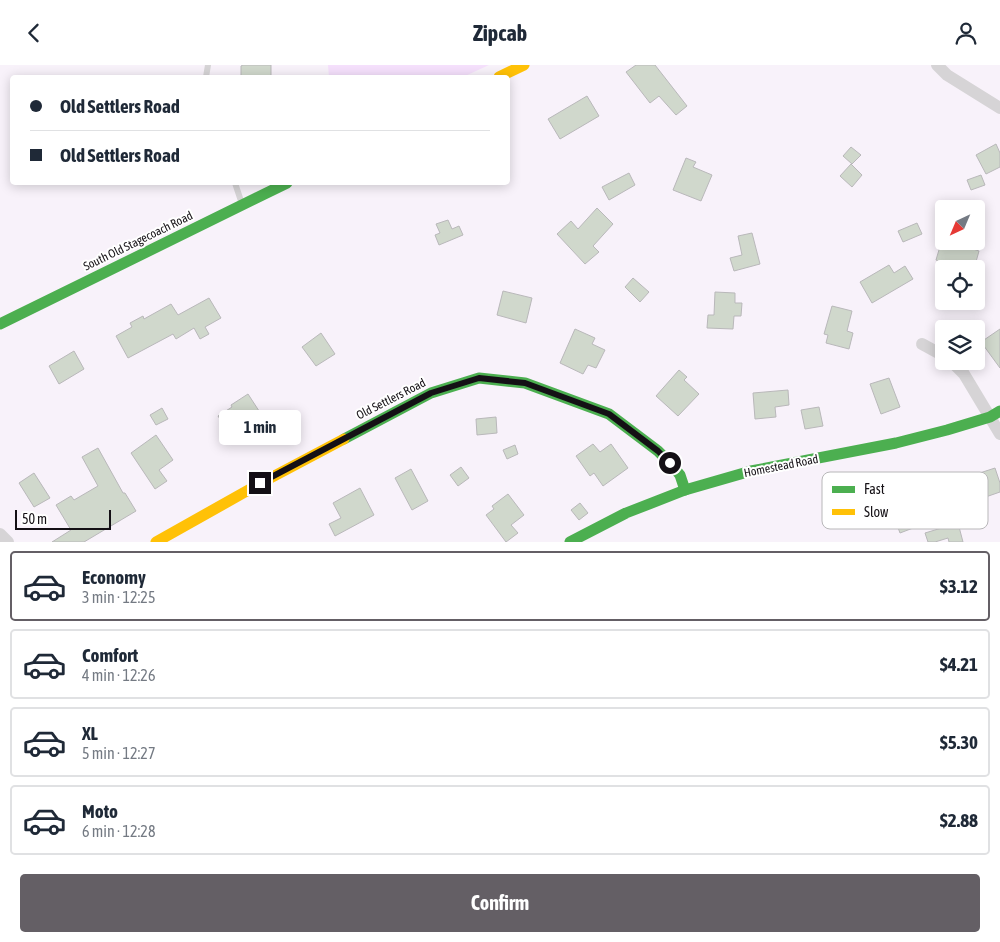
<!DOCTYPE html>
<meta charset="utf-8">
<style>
:root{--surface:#fff;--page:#f2f2f3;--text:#1f2937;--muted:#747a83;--line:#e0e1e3;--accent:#645f65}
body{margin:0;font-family:"Asap Condensed",sans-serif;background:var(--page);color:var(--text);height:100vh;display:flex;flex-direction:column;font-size:19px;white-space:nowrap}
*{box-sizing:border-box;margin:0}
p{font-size:16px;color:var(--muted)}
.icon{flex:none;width:28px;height:28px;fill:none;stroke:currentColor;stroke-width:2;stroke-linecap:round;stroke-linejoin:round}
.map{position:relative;height:477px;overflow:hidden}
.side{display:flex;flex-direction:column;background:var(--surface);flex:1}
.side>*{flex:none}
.hud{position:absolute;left:10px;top:10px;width:500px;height:110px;border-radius:5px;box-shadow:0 2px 12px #0003;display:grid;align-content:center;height:110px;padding:0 20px;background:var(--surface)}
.needle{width:32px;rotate:224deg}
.controls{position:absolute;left:935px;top:135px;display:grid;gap:10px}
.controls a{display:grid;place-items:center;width:50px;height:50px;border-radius:5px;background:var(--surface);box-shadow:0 2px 12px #0003;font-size:25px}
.scale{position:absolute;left:15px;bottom:12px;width:96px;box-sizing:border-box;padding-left:5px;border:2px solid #141015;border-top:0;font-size:14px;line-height:18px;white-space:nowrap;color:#141015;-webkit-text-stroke:4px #fff;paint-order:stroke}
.end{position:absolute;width:22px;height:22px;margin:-11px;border:6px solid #141015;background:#fff;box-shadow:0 0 0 2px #fff}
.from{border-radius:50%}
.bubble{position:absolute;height:35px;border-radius:5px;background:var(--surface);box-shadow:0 2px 12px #0003;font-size:16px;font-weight:700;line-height:35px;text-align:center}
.hud b{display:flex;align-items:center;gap:18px;height:48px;font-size:19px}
.hud b+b{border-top:1px solid var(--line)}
.hud i{width:12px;height:12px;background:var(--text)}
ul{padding:9px 0 0;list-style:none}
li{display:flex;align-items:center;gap:15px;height:70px;margin:0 10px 8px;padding:0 10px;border:2px solid var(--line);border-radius:5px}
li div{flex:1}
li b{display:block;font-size:19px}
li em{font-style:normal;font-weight:700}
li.on{border-color:var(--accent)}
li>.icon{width:45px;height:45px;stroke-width:1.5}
.action{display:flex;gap:10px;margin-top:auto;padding:10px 20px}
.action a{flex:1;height:58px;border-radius:5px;background:var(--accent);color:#fff;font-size:20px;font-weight:700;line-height:58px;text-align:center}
header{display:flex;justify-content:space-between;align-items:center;height:65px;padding:0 20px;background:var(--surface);font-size:22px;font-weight:700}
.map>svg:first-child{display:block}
</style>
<header><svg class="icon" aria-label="back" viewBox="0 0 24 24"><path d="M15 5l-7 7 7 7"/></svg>Zipcab<svg class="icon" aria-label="person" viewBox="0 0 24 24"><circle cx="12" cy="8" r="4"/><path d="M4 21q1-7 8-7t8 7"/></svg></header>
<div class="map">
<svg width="1000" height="477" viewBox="0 0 1000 477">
<rect width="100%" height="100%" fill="#f8f2fa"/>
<polygon fill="#f5e0fc" points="328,0 489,0 463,12 329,12"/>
<g fill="#d0d8cc" stroke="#b9b8ba">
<polygon points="243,0 271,0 271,12 241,12 241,1"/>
<polygon points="636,0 655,0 687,41 676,50 659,31 650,38 626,7"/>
<polygon points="587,31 599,51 560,74 548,54"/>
<polygon points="996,79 1000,88 1000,102 986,109 976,90"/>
<polygon points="851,82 861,90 852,99 843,91"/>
<polygon points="686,93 696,97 693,102 712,110 701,136 673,125"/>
<polygon points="851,99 862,110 852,122 840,111"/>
<polygon points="629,108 635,120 609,135 602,122"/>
<polygon points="981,110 985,120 971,125 967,115"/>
<polygon points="597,143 613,159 593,181 599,187 585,199 557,169 571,156 578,164"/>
<polygon points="448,155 452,164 459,161 463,170 439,180 435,170 440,168 436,159"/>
<polygon points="917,158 922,169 903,177 898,166"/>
<polygon points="752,168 760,199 734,206 730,193 742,190 738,171"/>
<polygon points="941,178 960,184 961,180 979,186 974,204 962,204 936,195"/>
<polygon points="889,200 894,208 905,201 913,214 872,238 860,217"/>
<polygon points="633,213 649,227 640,237 625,222"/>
<polygon points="503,226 532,233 526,258 497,250"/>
<polygon points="715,227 735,228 735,238 742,238 741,251 734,251 733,264 707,263 708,250 714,250"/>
<polygon points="209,233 221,253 205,262 209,269 200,274 194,263 176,274 173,269 128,293 116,271 132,262 130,258 143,251 144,254 171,239 178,250"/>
<polygon points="832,241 852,246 847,266 853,268 849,284 826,278 828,270 824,269"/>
<polygon points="575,264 595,273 592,279 605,285 596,303 588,300 583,309 560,298"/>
<polygon points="1000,264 1000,303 981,277"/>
<polygon points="321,268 335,289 316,301 302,282"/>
<polygon points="74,286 84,304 59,319 49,301"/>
<polygon points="679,305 687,312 684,315 699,329 678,351 656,331"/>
<polygon points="889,313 900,342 881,349 870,319"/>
<polygon points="788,325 789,340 775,342 776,352 755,354 753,328"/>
<polygon points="248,329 261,349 230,369 218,351 232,342 231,340"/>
<polygon points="819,342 823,361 805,364 801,345"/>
<polygon points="162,343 168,354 156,360 150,350"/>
<polygon points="496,352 497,368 477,370 476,354"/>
<polygon points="156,370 173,395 159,405 167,416 155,424 131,388"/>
<polygon points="593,379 600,387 611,379 628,403 603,421 594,408 590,411 576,391"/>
<polygon points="515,380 518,389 507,394 503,385"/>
<polygon points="98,383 123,428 125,428 136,446 84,477 52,477 71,465 56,440 71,431 74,435 98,421 82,392"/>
<polygon points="461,402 469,413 458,421 450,410"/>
<polygon points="995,403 1000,418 1000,427 954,443 946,419"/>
<polygon points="411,404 428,436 412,445 395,413"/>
<polygon points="34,408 50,433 34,442 19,418"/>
<polygon points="360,423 374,450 335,471 329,459 341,453 333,438"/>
<polygon points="508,429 524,450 511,460 518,468 506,477 486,450 494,444 492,441"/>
<polygon points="912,435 921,460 900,468 891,444"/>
<polygon points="580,438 588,448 579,455 571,445"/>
<polygon points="958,458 963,477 949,477 948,473 935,477 928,477 925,468"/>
</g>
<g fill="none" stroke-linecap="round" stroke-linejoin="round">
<g stroke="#d6d4d6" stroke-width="6">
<polyline points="206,12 208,0"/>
<polyline points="235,118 242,139"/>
</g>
<g stroke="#d6d4d6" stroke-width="12">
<polyline points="937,0 947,10 1000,43"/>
<polyline points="922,279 944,291"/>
<polyline points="951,296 964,309 1000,369"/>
<polyline points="0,469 8,477"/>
</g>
<g stroke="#4caf50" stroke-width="11">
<polyline points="0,259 287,118"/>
<polyline points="344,374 431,328 479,313 525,318 609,349 658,386 670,398 680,410 685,425"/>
<polyline points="570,477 626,448 685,425 751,406 896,378 947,365 990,352 1000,346"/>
</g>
<g stroke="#ffc107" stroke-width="11">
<polyline points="499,12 524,0"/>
<polyline points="156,477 261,418 344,374"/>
</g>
</g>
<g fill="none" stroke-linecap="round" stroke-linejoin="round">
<polyline stroke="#141015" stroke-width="6" points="260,418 431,328 479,313 525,318 609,349 658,386 670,398"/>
</g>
<g text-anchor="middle" stroke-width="4" stroke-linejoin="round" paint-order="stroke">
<g font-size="12" fill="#141015" stroke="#fff">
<text transform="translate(138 176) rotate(-26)" y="4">South Old Stagecoach Road</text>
<text transform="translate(391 334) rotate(-27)" y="4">Old Settlers Road</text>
<text transform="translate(781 401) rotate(-11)" y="4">Homestead Road</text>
</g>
</g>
<rect x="822" y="407" width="166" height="57" rx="8" fill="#fff" stroke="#b8b7b9" stroke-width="1"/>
<rect x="832" y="421" width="23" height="7" fill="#4caf50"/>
<rect x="832" y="444" width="23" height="6" fill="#ffc107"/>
<g font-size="14" fill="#141015">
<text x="864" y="429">Fast</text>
<text x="864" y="452">Slow</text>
</g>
</svg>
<div class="controls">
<a><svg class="needle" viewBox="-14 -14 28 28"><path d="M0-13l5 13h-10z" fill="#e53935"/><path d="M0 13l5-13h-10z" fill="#747a83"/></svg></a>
<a><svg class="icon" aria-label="locate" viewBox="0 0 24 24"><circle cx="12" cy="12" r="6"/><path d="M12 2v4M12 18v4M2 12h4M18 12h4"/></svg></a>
<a><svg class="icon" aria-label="layers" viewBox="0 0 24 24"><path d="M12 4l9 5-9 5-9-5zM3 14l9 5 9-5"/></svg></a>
</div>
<div class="scale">50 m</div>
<i class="end from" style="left:670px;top:398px"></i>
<i class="end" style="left:260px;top:418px"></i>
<div class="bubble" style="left:219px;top:345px;width:82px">1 min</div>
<div class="hud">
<b><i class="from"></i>Old Settlers Road</b>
<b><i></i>Old Settlers Road</b>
</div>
</div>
<section class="side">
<ul>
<li class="on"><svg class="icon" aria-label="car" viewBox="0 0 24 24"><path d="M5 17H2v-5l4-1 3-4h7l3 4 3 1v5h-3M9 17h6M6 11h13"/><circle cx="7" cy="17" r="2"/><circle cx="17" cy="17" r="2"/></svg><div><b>Economy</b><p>3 min · 12:25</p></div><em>$3.12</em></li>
<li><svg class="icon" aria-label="car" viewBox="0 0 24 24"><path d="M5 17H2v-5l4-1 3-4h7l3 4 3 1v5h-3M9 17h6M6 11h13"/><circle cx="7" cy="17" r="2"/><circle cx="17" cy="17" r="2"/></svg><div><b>Comfort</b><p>4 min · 12:26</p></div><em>$4.21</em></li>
<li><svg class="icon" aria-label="car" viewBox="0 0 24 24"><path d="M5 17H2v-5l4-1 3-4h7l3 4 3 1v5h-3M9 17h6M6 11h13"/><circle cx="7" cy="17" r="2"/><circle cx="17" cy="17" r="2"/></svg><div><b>XL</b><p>5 min · 12:27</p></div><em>$5.30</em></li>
<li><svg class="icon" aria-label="car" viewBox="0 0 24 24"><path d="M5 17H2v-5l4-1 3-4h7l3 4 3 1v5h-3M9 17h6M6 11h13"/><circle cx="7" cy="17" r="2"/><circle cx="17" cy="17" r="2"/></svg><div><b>Moto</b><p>6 min · 12:28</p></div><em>$2.88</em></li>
</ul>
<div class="action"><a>Confirm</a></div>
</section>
